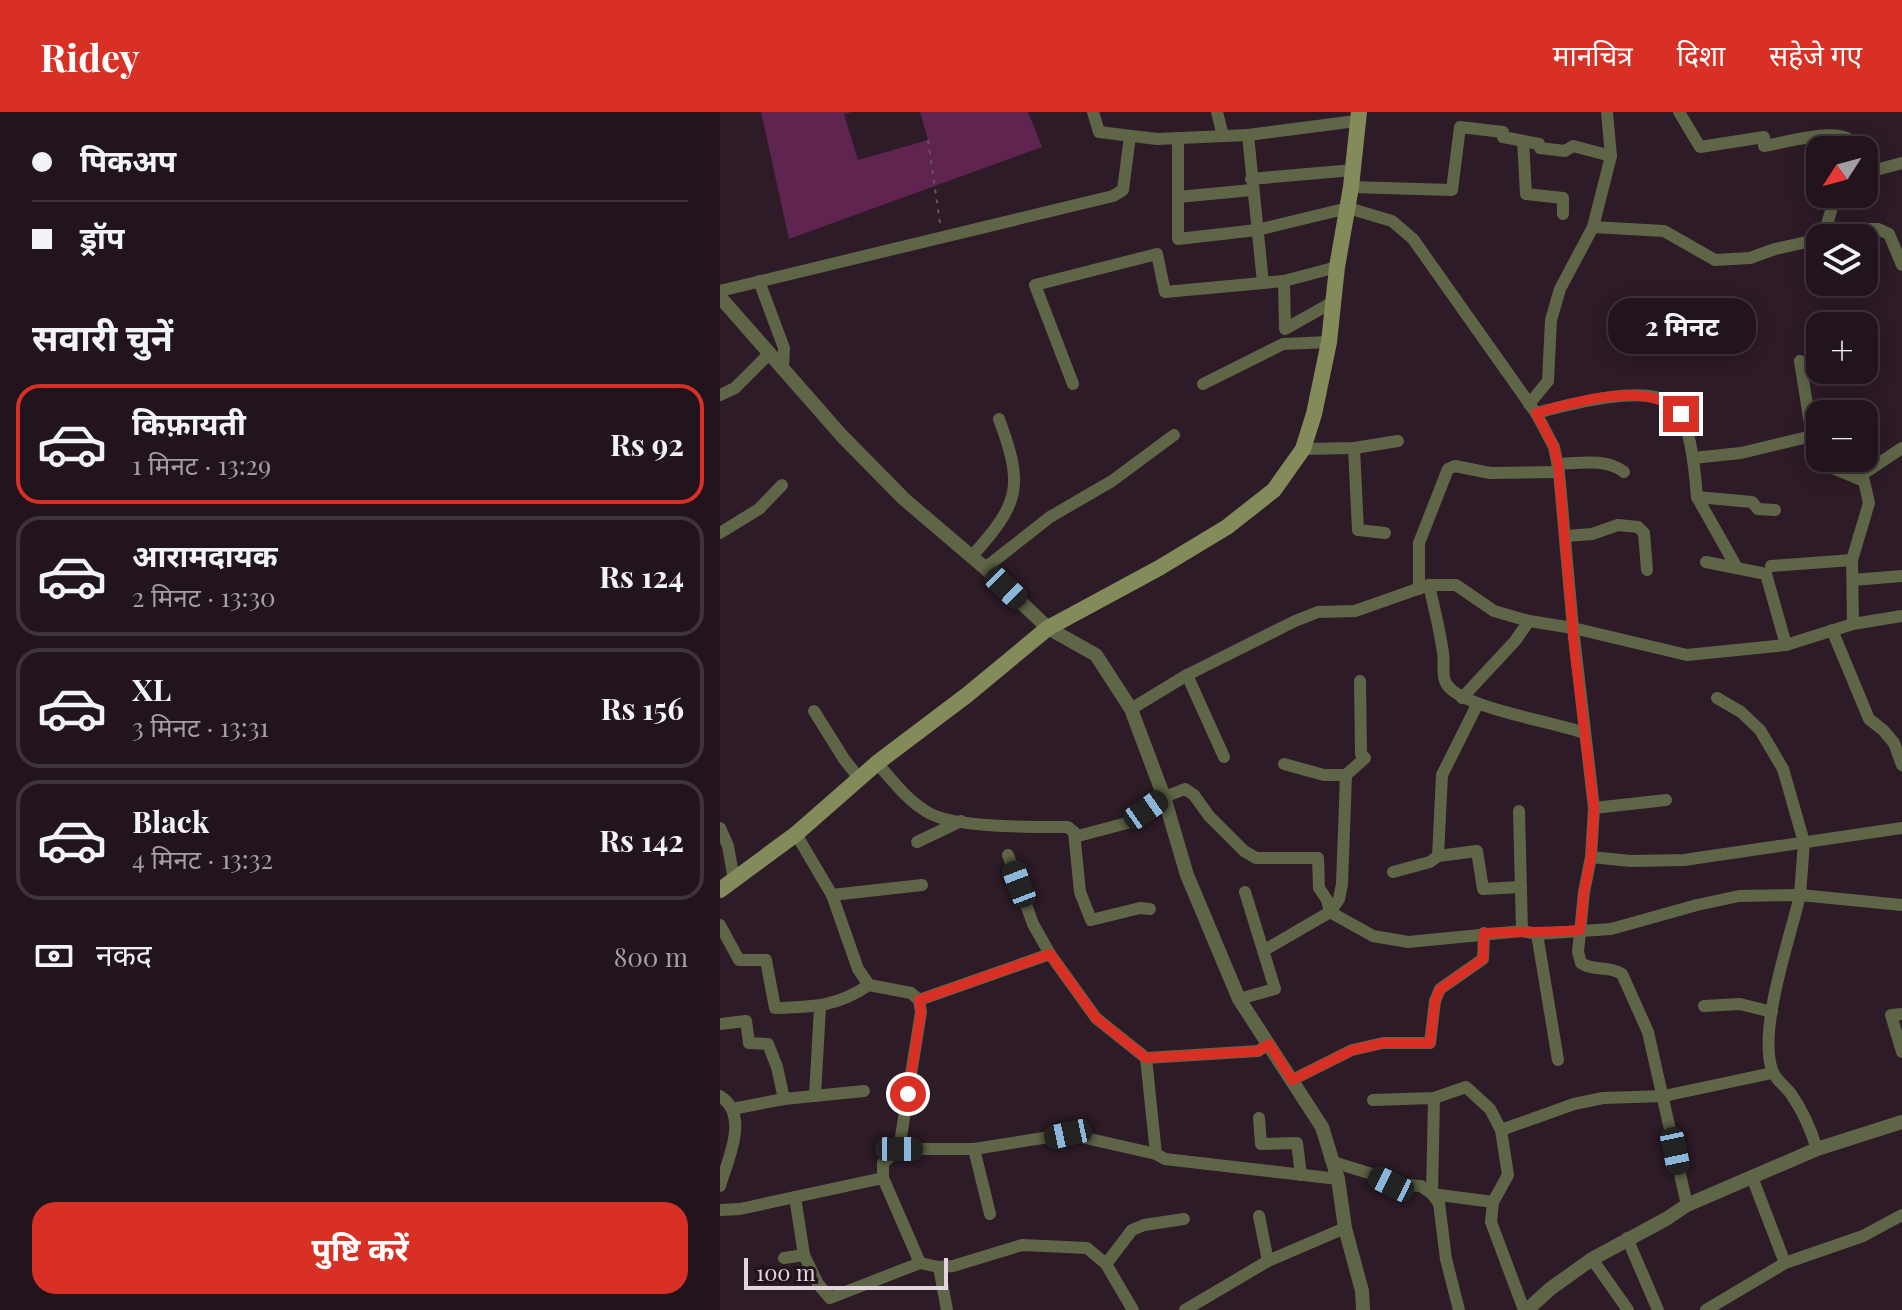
<!DOCTYPE html>
<html lang="hi">
<meta charset="utf-8">
<style>
:root{--surface:#22141d;--page:#2e212a;--text:#f1f3f6;--muted:#a29ea4;--line:#3f333b;--accent:#d93025}
body{margin:0;font-family:"Playfair Display","Noto Sans Devanagari",serif;background:var(--page);color:var(--text);height:100vh;display:flex;flex-direction:column;font-size:30px;white-space:nowrap}
*{box-sizing:border-box;margin:0}
p{font-size:26px;color:var(--muted)}
.icon{flex:none;width:44px;height:44px;fill:none;stroke:currentColor;stroke-width:2;stroke-linecap:round;stroke-linejoin:round}
.map{position:relative;flex:1;overflow:hidden}
.drawer{display:flex;flex-direction:column;background:var(--surface);width:720px}
.drawer>*{flex:none}
.guide{display:grid;align-content:center;height:176px;padding:0 32px;background:var(--surface)}
.needle{width:52px;rotate:234deg}
.tools{position:absolute;left:1086px;top:24px;display:grid;gap:16px}
.tools a{display:grid;place-items:center;width:72px;height:72px;border-radius:16px;background:var(--surface);box-shadow:0 4px 20px #0003,0 0 0 2px var(--line);font-size:40px}
.scale{position:absolute;left:24px;bottom:20px;width:204px;box-sizing:border-box;padding-left:8px;border:4px solid #e2d5dd;border-top:0;font-size:22px;line-height:28px;white-space:nowrap;color:#e2d5dd;-webkit-text-stroke:6px #23121d;paint-order:stroke}
.end{position:absolute;width:36px;height:36px;margin:-18px;border:10px solid #d93025;background:#fff;box-shadow:0 0 0 4px #fff}
.from{border-radius:50%}
.bubble{position:absolute;height:56px;border-radius:24px;background:var(--surface);box-shadow:0 4px 20px #0003,0 0 0 2px var(--line);font-size:26px;font-weight:700;line-height:56px;text-align:center}
.car{position:absolute;width:24px;height:48px;margin:-24px -12px;border-radius:10px;box-shadow:0 0 6px 2px #0007;background:linear-gradient(#222 24%,#8ab4d8 0 40%,#222 0 76%,#8ab4d8 0 86%,#222 0)}
.guide b{display:flex;align-items:center;gap:28px;height:76px;font-size:30px}
.guide b+b{border-top:2px solid var(--line)}
.guide i{width:20px;height:20px;background:var(--text)}
ul{padding:0;list-style:none}
li{display:flex;align-items:center;gap:24px;height:120px;margin:0 16px 12px;padding:0 16px;border:4px solid var(--line);border-radius:24px}
li div{flex:1}
li b{display:block;font-size:30px}
li em{font-style:normal;font-weight:700}
li.current{border-color:var(--accent)}
li>.icon{width:72px;height:72px;stroke-width:1.5}
h2{padding:0 32px;font-size:36px;line-height:96px}
.pay{display:flex;align-items:center;gap:20px;height:88px;padding:0 32px;font-size:30px}
.pay p{margin-inline-start:auto}
.action{display:flex;gap:16px;margin-top:auto;padding:16px 32px}
.action a{flex:1;height:92px;border-radius:24px;background:var(--accent);color:#fff;font-size:32px;font-weight:700;line-height:92px;text-align:center}
header{display:flex;align-items:center;gap:48px;box-sizing:border-box;height:112px;padding:0 40px;background:var(--accent);color:#fff}
header strong{font-size:38px}
nav{display:flex;gap:44px;margin-inline-start:auto;font-size:28px}
main{display:flex;flex:1;min-height:0}
.map>svg:first-child{display:block}
</style>
<header>
<strong>Ridey</strong>
<nav><a>मानचित्र</a><a>दिशा</a><a>सहेजे गए</a></nav>
</header>
<main>
<section class="drawer">
<div class="guide">
<b><i class="from"></i>पिकअप</b>
<b><i></i>ड्रॉप</b>
</div>
<h2>सवारी चुनें</h2>
<ul>
<li class="current"><svg class="icon" aria-label="car" viewBox="0 0 24 24"><path d="M5 17H2v-5l4-1 3-4h7l3 4 3 1v5h-3M9 17h6M6 11h13"/><circle cx="7" cy="17" r="2"/><circle cx="17" cy="17" r="2"/></svg><div><b>किफ़ायती</b><p>1 मिनट · 13:29</p></div><em>Rs 92</em></li>
<li><svg class="icon" aria-label="car" viewBox="0 0 24 24"><path d="M5 17H2v-5l4-1 3-4h7l3 4 3 1v5h-3M9 17h6M6 11h13"/><circle cx="7" cy="17" r="2"/><circle cx="17" cy="17" r="2"/></svg><div><b>आरामदायक</b><p>2 मिनट · 13:30</p></div><em>Rs 124</em></li>
<li><svg class="icon" aria-label="car" viewBox="0 0 24 24"><path d="M5 17H2v-5l4-1 3-4h7l3 4 3 1v5h-3M9 17h6M6 11h13"/><circle cx="7" cy="17" r="2"/><circle cx="17" cy="17" r="2"/></svg><div><b>XL</b><p>3 मिनट · 13:31</p></div><em>Rs 156</em></li>
<li><svg class="icon" aria-label="car" viewBox="0 0 24 24"><path d="M5 17H2v-5l4-1 3-4h7l3 4 3 1v5h-3M9 17h6M6 11h13"/><circle cx="7" cy="17" r="2"/><circle cx="17" cy="17" r="2"/></svg><div><b>Black</b><p>4 मिनट · 13:32</p></div><em>Rs 142</em></li>
</ul>
<div class="pay"><svg class="icon" aria-label="cash" viewBox="0 0 24 24"><path d="M3 7h18v10H3z"/><circle cx="12" cy="12" r="2"/></svg>नकद<p>800 m</p></div>
<div class="action"><a>पुष्टि करें</a></div>
</section>
<div class="map">
<svg width="1182" height="1198" viewBox="0 0 1182 1198">
<rect width="100%" height="100%" fill="#2d1b27"/>
<polygon fill="#602450" points="41,0 308,0 322,35 69,127"/>
<polygon fill="#2d1b27" points="132,0 200,0 208,28 138,48 124,2"/>
<g fill="none" stroke-linecap="round" stroke-linejoin="round">
<polyline stroke="#65555f" stroke-width="2" stroke-dasharray="4 6" stroke-linecap="butt" points="208,28 220,111"/>
<g stroke="#5f6547" stroke-width="12">
<polyline points="373,0 379,20 437,27 528,23 636,9"/>
<polyline points="497,0 503,24"/>
<path d="M959,0L980,35L1044,25V34C1066,31 1131,9 1137,38"/>
<polyline points="528,23 543,171"/>
<path d="M458,26V127L537,118L628,96L672,109L693,127L816,301L834,335L839,360L853,516L874,696L871,745L864,780L858,840L861,851C874,860 888,853 902,862L928,920L967,1093"/>
<polyline points="803,29 806,82 843,86 843,102"/>
<polyline points="1144,61 1182,51"/>
<polyline points="531,67 633,58"/>
<polyline points="631,75 732,78 740,15 783,20 783,25 819,32 820,36 845,39 853,34 891,44"/>
<polyline points="458,85 532,78"/>
<polyline points="873,115 944,119 995,148 1030,146 1055,137 1100,127"/>
<polyline points="1103,126 1116,82"/>
<polyline points="1104,126 1148,117 1158,117 1169,122 1182,153"/>
<polyline points="39,169 64,236 63,256"/>
<polyline points="564,169 565,217 613,190"/>
<polyline points="0,179 393,84 403,78 410,24"/>
<polyline points="1080,249 1092,324 1100,343"/>
<polyline points="353,272 315,173 437,142 445,180 564,169 617,155"/>
<polyline points="483,272 563,232 609,230"/>
<polyline points="0,283 15,276 50,241"/>
<polyline points="809,292 828,269 831,208 840,177 873,115 891,44 887,0"/>
<path d="M816,301C847,293 923,272 951,291C971,304 975,362 977,385L1032,390L1038,397L1055,398"/>
<polyline points="634,336 638,418 665,421"/>
<polyline points="583,337 634,336 678,329"/>
<polyline points="973,346 1021,341 1092,324"/>
<polyline points="1102,346 1110,355 1144,369 1149,391 1132,448"/>
<path d="M838,352C859,351 887,346 904,360"/>
<polyline points="1137,366 1182,336"/>
<polyline points="977,385 1017,456"/>
<polyline points="0,421 39,397 62,373"/>
<polyline points="846,424 872,422 898,413 918,415 924,421 927,458"/>
<path d="M252,444C300,391 304,374 279,307"/>
<polyline points="986,450 1046,462 1066,533"/>
<polyline points="1051,454 1132,448 1133,512"/>
<polyline points="265,456 330,405 392,369 454,323"/>
<polyline points="1133,468 1182,464"/>
<path d="M709,473C714,496 720,518 723,541C725,551 721,562 726,571C737,595 835,610 864,621"/>
<polyline points="699,477 699,431 728,357 735,354 770,361 839,360"/>
<polyline points="1112,518 1149,607 1163,618 1174,631 1182,653"/>
<polyline points="467,563 504,645"/>
<polyline points="742,586 795,529 809,509"/>
<polyline points="997,586 1021,600 1040,618 1063,657 1084,730 1080,783 1182,793"/>
<polyline points="411,597 467,563 575,509 598,500 635,499 709,473 736,473 774,499 809,509 853,516 967,543 1066,533 1133,512 1182,504"/>
<polyline points="94,599 124,647 139,666"/>
<path d="M157,651C173,669 189,691 211,702C238,716 316,715 348,715L358,724L407,711L444,685L465,677L474,683L489,704L524,739L536,746H598L599,776L607,788L610,800L653,824L688,830L802,819L817,822L891,817L977,793L1019,784L1080,783C1070,827 1038,916 1052,958C1055,967 1065,974 1071,982C1083,999 1091,1018 1097,1037"/>
<polyline points="626,663 645,646 641,642 640,569"/>
<polyline points="874,696 946,688"/>
<polyline points="799,699 802,819"/>
<polyline points="0,716 8,734 14,768"/>
<polyline points="354,720 360,780 371,808 420,796 430,797"/>
<polyline points="76,722 112,783 138,857 149,873 191,881 199,888 201,900 179,1037"/>
<polyline points="197,730 241,709"/>
<polyline points="288,743 313,812 330,842"/>
<polyline points="718,744 757,739 763,777 801,775"/>
<polyline points="871,745 911,749 964,748 1182,716"/>
<polyline points="673,760 710,750 718,744 722,663 757,593"/>
<polyline points="112,783 202,773"/>
<path d="M0,813L19,848H46L55,896C93,895 116,895 149,873"/>
<polyline points="817,822 838,948"/>
<polyline points="543,839 610,800 619,787 622,772 626,663 604,663 564,652"/>
<polyline points="519,887 555,877 525,780"/>
<polyline points="199,888 330,842 376,906 426,946"/>
<polyline points="984,894 1020,892 1052,900"/>
<polyline points="1182,902 1171,903 1182,940"/>
<polyline points="0,912 26,909 29,931 48,932 57,955 64,987"/>
<polyline points="549,932 538,939 426,946 436,1042 445,1047 618,1067"/>
<polyline points="572,968 632,938 663,931 710,931 715,889 720,877 763,847 764,821"/>
<path d="M0,984C30,1003 8,1047 0,1074"/>
<polyline points="95,984 100,895"/>
<polyline points="714,986 712,1082 773,1090"/>
<polyline points="653,988 714,986 746,975 770,997 781,1018 788,1063 773,1090 771,1110 804,1198"/>
<polyline points="12,997 64,987 144,979"/>
<polyline points="539,1006 541,1032 577,1031 581,1063"/>
<polyline points="781,1018 854,992 883,986 944,984 1052,961"/>
<polyline points="254,1037 270,1102"/>
<polyline points="613,1050 652,1062 671,1072 701,1074 712,1082 719,1091 726,1147 739,1198"/>
<polyline points="1032,1065 1065,1151"/>
<polyline points="163,1066 163,1051 179,1037 254,1037 348,1022 436,1042"/>
<polyline points="75,1085 84,1143"/>
<polyline points="0,1098 20,1097 163,1066 200,1151 219,1155 233,1154 302,1133 367,1136 386,1152 413,1198"/>
<polyline points="539,1104 548,1149"/>
<polyline points="907,1126 938,1198"/>
<polyline points="64,1146 84,1143 98,1172 110,1186 200,1151"/>
<polyline points="872,1147 908,1198"/>
<polyline points="386,1152 412,1118 424,1113 464,1107"/>
<polyline points="219,1155 227,1198"/>
<polyline points="465,1198 548,1149 625,1116"/>
<polyline points="986,1198 1065,1151 1143,1124 1182,1103"/>
</g>
<g stroke="#5f6547" stroke-width="14">
<polyline points="0,185 122,324 184,387 265,456 328,516 376,543 411,597 444,685 467,763 519,887 602,1015 618,1067 625,1116 642,1179 643,1198"/>
<polyline points="807,1198 830,1177 872,1147 946,1107 967,1093 1097,1037 1182,1010"/>
</g>
<polyline stroke="#838b5a" stroke-width="16" points="0,778 76,722 157,651 247,583 328,516 439,456 507,415 554,378 583,337 594,302 609,230 617,155 631,75 639,0"/>
</g>
<g fill="none" stroke-linecap="round" stroke-linejoin="round">
<path stroke="#d93025" stroke-width="10" d="M188,982L201,900L199,888L330,842L376,906L426,946L538,939L549,932L572,968L632,938L663,931H710L715,889L720,877L763,847L764,821C797,819 828,821 860,818L864,780L871,745L874,696L855,542L838,352L834,335L816,301C856,290 929,267 961,302"/>
</g>
</svg>
<div class="tools">
<a><svg class="needle" viewBox="-14 -14 28 28"><path d="M0-13l5 13h-10z" fill="#e53935"/><path d="M0 13l5-13h-10z" fill="#a29ea4"/></svg></a>
<a><svg class="icon" aria-label="layers" viewBox="0 0 24 24"><path d="M12 4l9 5-9 5-9-5zM3 14l9 5 9-5"/></svg></a>
<a>+</a>
<a>−</a>
</div>
<div class="scale">100 m</div>
<i class="end from" style="left:188px;top:982px"></i>
<i class="end" style="left:961px;top:302px"></i>
<div class="bubble" style="left:888px;top:186px;width:148px">2 मिनट</div>
<i class="car" style="left:286px;top:476px;rotate:134deg"></i>
<i class="car" style="left:426px;top:698px;rotate:55deg"></i>
<i class="car" style="left:299px;top:772px;rotate:339deg"></i>
<i class="car" style="left:348px;top:1022px;rotate:258deg"></i>
<i class="car" style="left:179px;top:1037px;rotate:90deg"></i>
<i class="car" style="left:955px;top:1039px;rotate:168deg"></i>
<i class="car" style="left:671px;top:1072px;rotate:296deg"></i>
</div>
</main>
